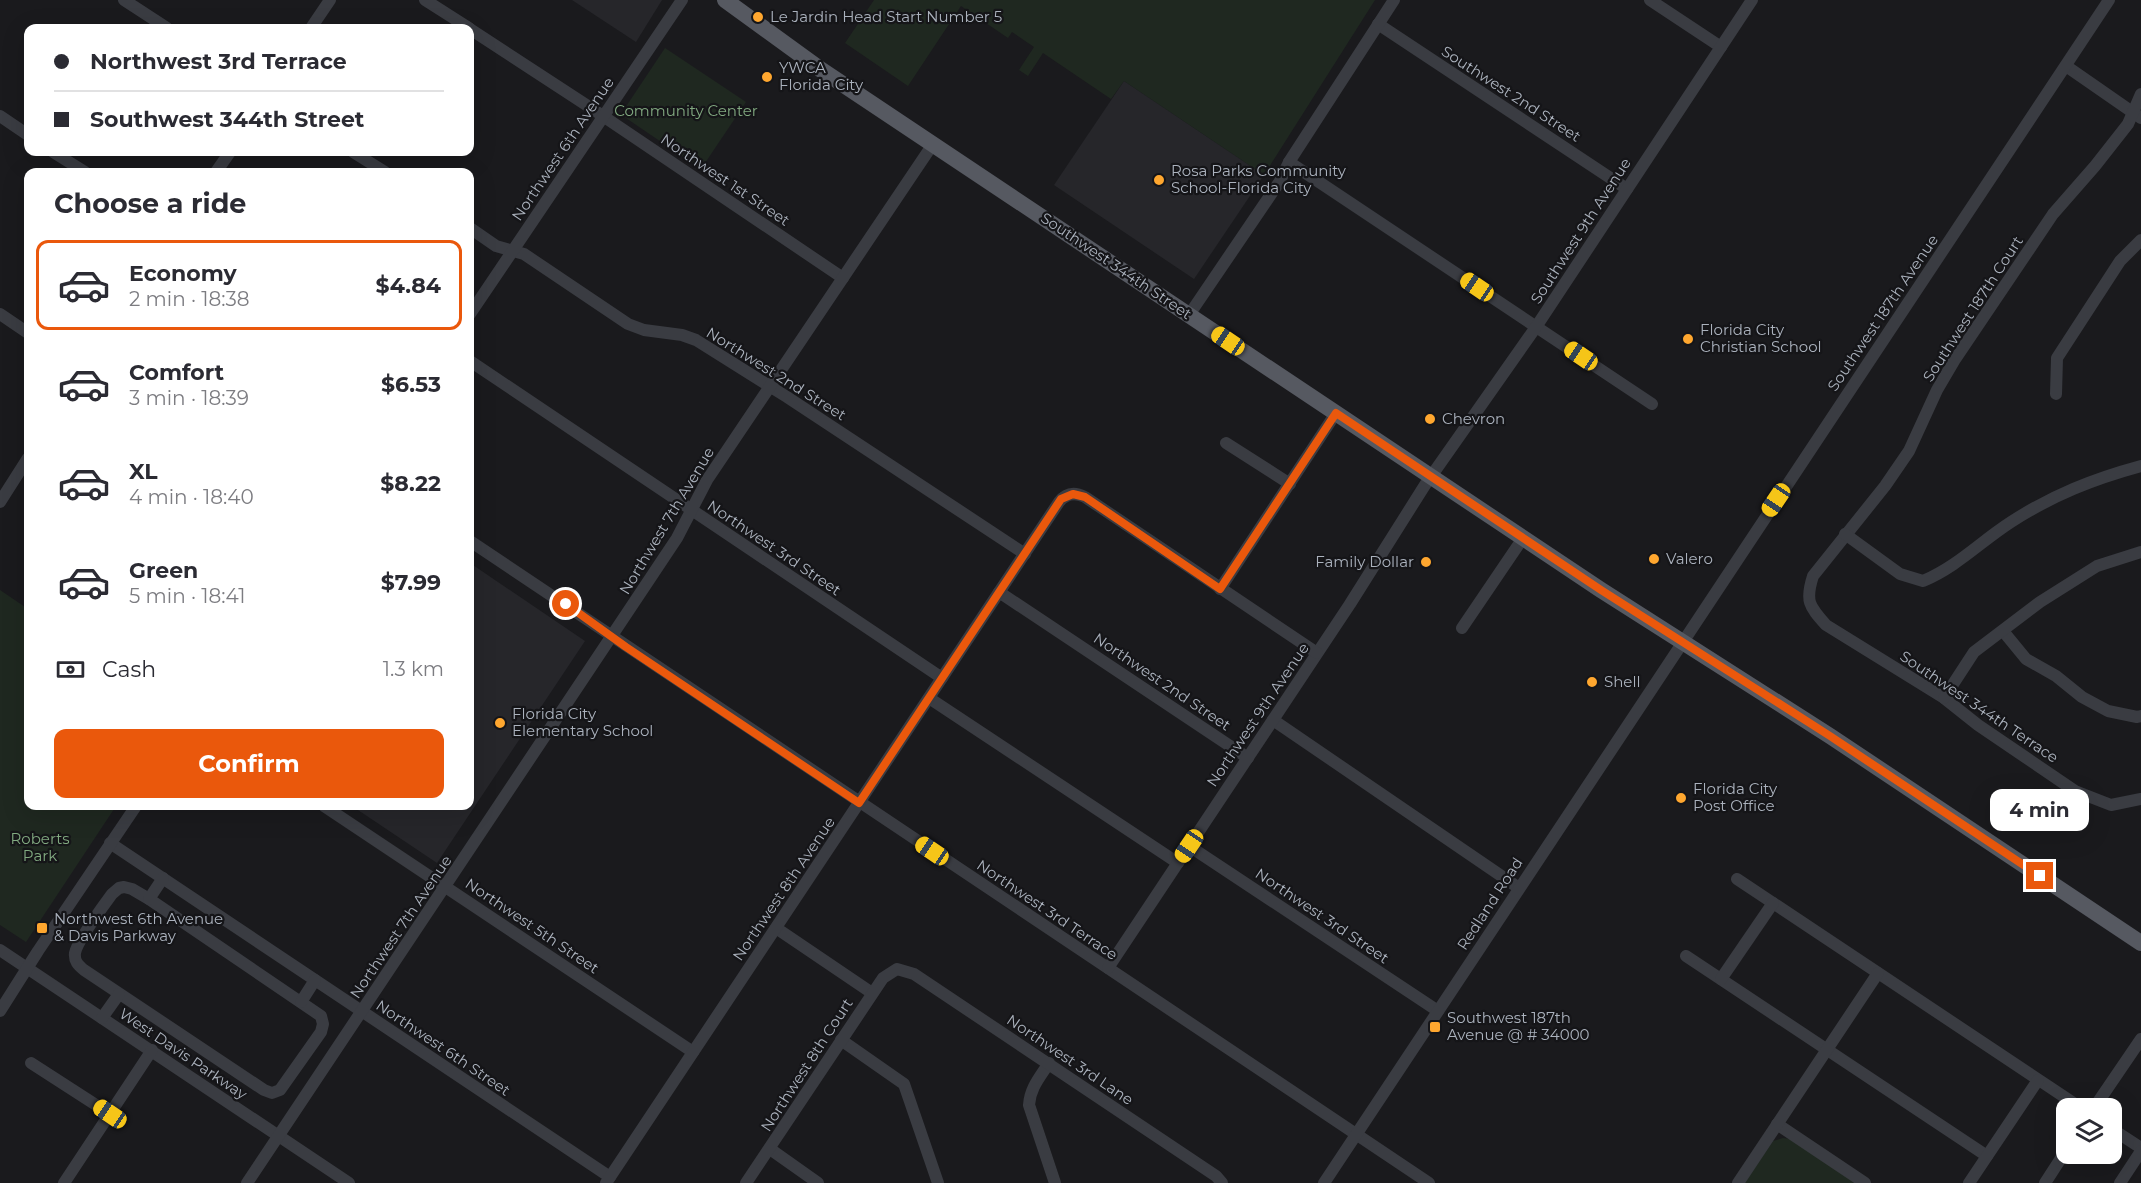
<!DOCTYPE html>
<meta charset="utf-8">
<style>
:root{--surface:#fff;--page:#f7f7f7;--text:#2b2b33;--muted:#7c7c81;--line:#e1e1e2;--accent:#ea580c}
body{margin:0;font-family:Montserrat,sans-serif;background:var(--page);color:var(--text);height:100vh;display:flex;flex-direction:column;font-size:22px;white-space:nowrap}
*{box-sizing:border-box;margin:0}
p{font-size:20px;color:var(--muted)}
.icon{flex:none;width:33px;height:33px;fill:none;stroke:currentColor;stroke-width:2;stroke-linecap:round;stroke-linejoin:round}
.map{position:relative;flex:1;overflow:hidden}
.drawer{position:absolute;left:24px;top:168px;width:450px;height:642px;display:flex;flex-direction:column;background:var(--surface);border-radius:12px;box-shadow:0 6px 24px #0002}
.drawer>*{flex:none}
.top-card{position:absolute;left:24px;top:24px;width:450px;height:132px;border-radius:12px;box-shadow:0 6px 24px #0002;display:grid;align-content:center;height:132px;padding:0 30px;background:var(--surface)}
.controls{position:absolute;left:2056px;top:1098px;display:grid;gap:12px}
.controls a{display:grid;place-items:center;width:66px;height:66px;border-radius:12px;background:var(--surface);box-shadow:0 6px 24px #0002;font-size:30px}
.end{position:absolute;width:27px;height:27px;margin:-14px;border:8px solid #ea580c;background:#fff;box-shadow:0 0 0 3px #fff}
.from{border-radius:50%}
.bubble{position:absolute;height:42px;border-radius:12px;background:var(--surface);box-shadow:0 6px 24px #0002;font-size:20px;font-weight:700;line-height:42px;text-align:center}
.car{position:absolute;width:18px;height:36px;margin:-18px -9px;border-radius:8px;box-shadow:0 0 4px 2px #0007;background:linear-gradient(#f5c518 24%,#345 0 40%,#f5c518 0 76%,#345 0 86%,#f5c518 0)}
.top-card b{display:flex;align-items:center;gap:21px;height:57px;font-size:22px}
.top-card b+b{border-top:2px solid var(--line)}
.top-card i{width:15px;height:15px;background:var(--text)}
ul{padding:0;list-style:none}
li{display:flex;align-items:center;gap:18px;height:90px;margin:0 12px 9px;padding:0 18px;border:3px solid transparent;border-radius:12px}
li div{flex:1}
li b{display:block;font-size:22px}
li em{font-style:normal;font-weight:700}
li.selected{border-color:var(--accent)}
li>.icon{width:54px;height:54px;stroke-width:1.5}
h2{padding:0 30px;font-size:27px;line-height:72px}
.pay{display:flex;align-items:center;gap:15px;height:66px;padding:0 30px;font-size:22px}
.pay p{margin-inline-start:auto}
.button{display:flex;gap:12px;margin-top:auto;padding:12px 30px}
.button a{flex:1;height:69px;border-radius:12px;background:var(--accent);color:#fff;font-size:24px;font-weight:700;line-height:69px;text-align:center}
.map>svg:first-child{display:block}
</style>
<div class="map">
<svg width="2141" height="1183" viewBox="0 0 2141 1183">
<rect width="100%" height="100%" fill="#1a1a1d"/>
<g fill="#26262a">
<polygon points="572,0 662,0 636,42"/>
<polygon points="1124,81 1264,175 1194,279 1054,185"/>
<polygon points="470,563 585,641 437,863 352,806 470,806"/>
</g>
<g fill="#1f2820">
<polygon points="874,0 1375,0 1264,175 1124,81 1111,99 1043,53 1028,76 1019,70 1034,47 1012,32 1008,38 961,6 908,86 845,43"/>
<polygon points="665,48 746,102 701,169 623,116 623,111"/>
<polygon points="0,590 28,609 28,806 116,806 26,942 0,925"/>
<polygon points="1783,1138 1790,1139 1856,1183 1744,1183 1773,1141"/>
</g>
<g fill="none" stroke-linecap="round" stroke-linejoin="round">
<g stroke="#3a3c42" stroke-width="12">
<polyline points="124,0 167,28"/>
<polyline points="425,0 469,28"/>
<polyline points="1650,0 1721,47"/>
<polyline points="1378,24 1627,189"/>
<polyline points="311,28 330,0"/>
<polyline points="470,29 594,110 843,278"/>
<polyline points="2066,66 2141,118"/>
<path d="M2141,94L2128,124L2095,166L2053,214L1954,361L1937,390L1909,451L1885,486L1813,576C1805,601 1809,606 1826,625L1944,698L1978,725L2075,791L2111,805L2141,799"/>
<polyline points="0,116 28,135"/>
<polyline points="53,152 85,172"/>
<polyline points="353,152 385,172"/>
<polyline points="1289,162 1652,404"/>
<polyline points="216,172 230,152"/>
<polyline points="470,228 496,246 524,254 628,324 644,330 682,335 696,340 787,397 1025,554"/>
<polyline points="0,314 28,333"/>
<polyline points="470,314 682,0"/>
<polyline points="1189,315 1280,181 1289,162 1394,0"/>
<polyline points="470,361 942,678"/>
<polyline points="2056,394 2057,358 2120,261 2141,240"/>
<polyline points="1226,443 1290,484"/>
<polyline points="0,502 28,458"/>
<path d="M1845,534L1900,574L1923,581C1958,566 1980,542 2011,522C2053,495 2093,479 2141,466"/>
<polyline points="470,541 1429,1183"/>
<polyline points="1220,589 1336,413"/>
<polyline points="999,592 1248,758"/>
<polyline points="1462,628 1523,538"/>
<polyline points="2003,631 2026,659 2056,676 2082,697 2108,711 2137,717 2141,716"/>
<polyline points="929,698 1178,863"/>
<polyline points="1944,698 1974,652 2040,602 2097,566 2141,552"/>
<polyline points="1273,720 1519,888"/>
<polyline points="324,806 693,1052"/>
<polyline points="110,843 610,1177"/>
<polyline points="1189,846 1438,1011"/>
<polyline points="1737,879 2081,1108"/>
<path d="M124,887L132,889L149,899L321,1016L323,1024L321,1032L280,1090L272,1093L264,1090L84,970C78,965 74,961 75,953C77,941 104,905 112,894L119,888Z"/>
<polyline points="149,899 163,878"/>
<polyline points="776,928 872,993"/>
<polyline points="0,950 349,1183"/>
<polyline points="1686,956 1987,1156"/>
<polyline points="1108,968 1350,604 1425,485 1536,327 1752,0"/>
<polyline points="1721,979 1773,903"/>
<polyline points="301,1002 315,980"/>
<polyline points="0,1011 38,951 136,806"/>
<polyline points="102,1018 119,994"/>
<polyline points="841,1040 904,1084 938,1183"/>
<polyline points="31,1063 110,1114"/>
<path d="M1049,1063C1040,1077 1030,1088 1029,1105L1055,1183"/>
<polyline points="2094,1108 2141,1039"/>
<polyline points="1777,1124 1865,1183"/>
<polyline points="2112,1129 2141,1148"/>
<polyline points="770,1149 818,1183"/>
<polyline points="64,1183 152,1050"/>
<polyline points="247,1183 677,538 707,480 933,144"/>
<path d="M606,1183L1059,502C1066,493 1075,492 1085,497L1317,653"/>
<polyline points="746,1183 883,978 897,969 914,974 1216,1176 1222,1183"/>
<polyline points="1324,1183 2109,0"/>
<polyline points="1738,1183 1878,973"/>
<polyline points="1969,1183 2038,1080"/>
<polyline points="2045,1183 2067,1149"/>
<polyline points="2120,1183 2141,1151"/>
</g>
<polyline stroke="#565961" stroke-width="16" points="725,0 820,69 1601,590 1830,736 2141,943"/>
</g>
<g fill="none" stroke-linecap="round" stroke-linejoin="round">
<polyline stroke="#ea580c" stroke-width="8" points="566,604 626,647 859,803 1061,499 1073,494 1085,497 1220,589 1336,413 1601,590 1830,736 2040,876"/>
</g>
<g fill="#ffa72f" stroke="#151518" stroke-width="2">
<circle cx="758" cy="17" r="6"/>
<circle cx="767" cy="77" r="6"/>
<circle cx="1159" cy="180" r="6"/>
<circle cx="1688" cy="339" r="6"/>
<circle cx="1430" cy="419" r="6"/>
<circle cx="1654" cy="559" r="6"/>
<circle cx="1426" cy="562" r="6"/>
<circle cx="1592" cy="682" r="6"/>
<circle cx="500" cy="723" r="6"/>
<circle cx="1681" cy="798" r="6"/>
<rect x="36" y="922" width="12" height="12" rx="3"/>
<rect x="1429" y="1021" width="12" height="12" rx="3"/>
</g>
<g text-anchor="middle" stroke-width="4.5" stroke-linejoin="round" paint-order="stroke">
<g font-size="15" fill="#abb2bd" stroke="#151518" text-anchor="start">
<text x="770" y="22">Le Jardin Head Start Number 5</text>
<text x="779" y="73">YWCA<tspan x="779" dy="17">Florida City</tspan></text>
<text x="1171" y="176">Rosa Parks Community<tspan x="1171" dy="17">School-Florida City</tspan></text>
<text x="1700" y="335">Florida City<tspan x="1700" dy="17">Christian School</tspan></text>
<text x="1442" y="424">Chevron</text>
<text x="1666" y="564">Valero</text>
<text x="1414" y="567" text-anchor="end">Family Dollar</text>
<text x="1604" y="687">Shell</text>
<text x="512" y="719">Florida City<tspan x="512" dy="17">Elementary School</tspan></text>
<text x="1693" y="794">Florida City<tspan x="1693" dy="17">Post Office</tspan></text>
<text x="54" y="924">Northwest 6th Avenue<tspan x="54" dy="17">&amp; Davis Parkway</tspan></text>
<text x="1447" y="1023">Southwest 187th<tspan x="1447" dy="17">Avenue @ # 34000</tspan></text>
</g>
<g font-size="15" fill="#abb2bd" stroke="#151518">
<text transform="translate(1511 94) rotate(33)" y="5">Southwest 2nd Street</text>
<text transform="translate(563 149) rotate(-56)" y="5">Northwest 6th Avenue</text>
<text transform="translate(725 180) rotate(34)" y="5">Northwest 1st Street</text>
<text transform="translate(1581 231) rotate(-57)" y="5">Southwest 9th Avenue</text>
<text transform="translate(1116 266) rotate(34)" y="5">Southwest 344th Street</text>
<text transform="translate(1973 309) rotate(-57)" y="5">Southwest 187th Court</text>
<text transform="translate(1883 313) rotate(-56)" y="5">Southwest 187th Avenue</text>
<text transform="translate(776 374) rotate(32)" y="5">Northwest 2nd Street</text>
<text transform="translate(667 521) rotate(-59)" y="5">Northwest 7th Avenue</text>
<text transform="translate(774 548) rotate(34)" y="5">Northwest 3rd Street</text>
<text transform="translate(1162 682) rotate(34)" y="5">Northwest 2nd Street</text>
<text transform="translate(1979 707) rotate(34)" y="5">Southwest 344th Terrace</text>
<text transform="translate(1258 715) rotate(-56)" y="5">Northwest 9th Avenue</text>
<text transform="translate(784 889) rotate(-56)" y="5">Northwest 8th Avenue</text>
<text transform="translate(1490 904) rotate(-57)" y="5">Redland Road</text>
<text transform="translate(1047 910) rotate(34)" y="5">Northwest 3rd Terrace</text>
<text transform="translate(1322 916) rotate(34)" y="5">Northwest 3rd Street</text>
<text transform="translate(532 926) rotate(34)" y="5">Northwest 5th Street</text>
<text transform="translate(401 927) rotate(-56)" y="5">Northwest 7th Avenue</text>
<text transform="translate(443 1048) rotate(34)" y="5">Northwest 6th Street</text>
<text transform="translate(183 1054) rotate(34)" y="5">West Davis Parkway</text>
<text transform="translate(1070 1060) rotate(34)" y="5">Northwest 3rd Lane</text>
<text transform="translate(807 1065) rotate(-57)" y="5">Northwest 8th Court</text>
</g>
<g font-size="15" fill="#82aa81" stroke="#151518">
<text x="686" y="116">Community Center</text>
<text x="40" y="844">Roberts<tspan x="40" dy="17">Park</tspan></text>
</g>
</g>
</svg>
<div class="controls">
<a><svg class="icon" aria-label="layers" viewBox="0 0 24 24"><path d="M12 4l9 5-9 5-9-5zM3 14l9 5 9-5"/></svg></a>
</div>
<i class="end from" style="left:566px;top:604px"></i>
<i class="end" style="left:2040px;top:876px"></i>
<div class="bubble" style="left:1990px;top:789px;width:99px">4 min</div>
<i class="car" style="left:1477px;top:287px;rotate:304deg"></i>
<i class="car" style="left:1228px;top:341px;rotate:304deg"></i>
<i class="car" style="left:1581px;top:356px;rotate:304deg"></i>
<i class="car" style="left:1776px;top:500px;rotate:214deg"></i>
<i class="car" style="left:1189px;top:846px;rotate:214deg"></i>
<i class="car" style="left:932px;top:851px;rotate:304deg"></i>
<i class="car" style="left:110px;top:1114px;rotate:304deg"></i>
<div class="top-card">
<b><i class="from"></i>Northwest 3rd Terrace</b>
<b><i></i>Southwest 344th Street</b>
</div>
<section class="drawer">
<h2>Choose a ride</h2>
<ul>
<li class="selected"><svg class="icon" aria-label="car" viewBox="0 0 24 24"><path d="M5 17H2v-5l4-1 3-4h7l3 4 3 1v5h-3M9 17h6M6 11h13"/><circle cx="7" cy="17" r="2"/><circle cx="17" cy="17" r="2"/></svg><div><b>Economy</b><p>2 min · 18:38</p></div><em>$4.84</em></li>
<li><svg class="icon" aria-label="car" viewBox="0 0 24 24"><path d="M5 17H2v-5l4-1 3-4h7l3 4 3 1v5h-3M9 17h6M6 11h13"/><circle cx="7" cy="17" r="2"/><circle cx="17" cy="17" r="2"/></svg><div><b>Comfort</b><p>3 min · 18:39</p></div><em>$6.53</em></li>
<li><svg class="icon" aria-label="car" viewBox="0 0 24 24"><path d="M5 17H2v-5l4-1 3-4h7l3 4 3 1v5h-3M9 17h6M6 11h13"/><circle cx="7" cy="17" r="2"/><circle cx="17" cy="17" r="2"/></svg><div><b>XL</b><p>4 min · 18:40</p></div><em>$8.22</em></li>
<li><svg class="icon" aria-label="car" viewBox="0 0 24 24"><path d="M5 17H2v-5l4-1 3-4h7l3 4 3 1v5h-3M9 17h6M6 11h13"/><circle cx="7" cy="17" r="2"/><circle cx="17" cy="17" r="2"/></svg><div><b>Green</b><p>5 min · 18:41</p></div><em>$7.99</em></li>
</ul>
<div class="pay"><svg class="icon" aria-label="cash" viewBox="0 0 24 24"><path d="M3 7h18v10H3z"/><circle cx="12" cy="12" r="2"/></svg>Cash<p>1.3 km</p></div>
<div class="button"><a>Confirm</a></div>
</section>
</div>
